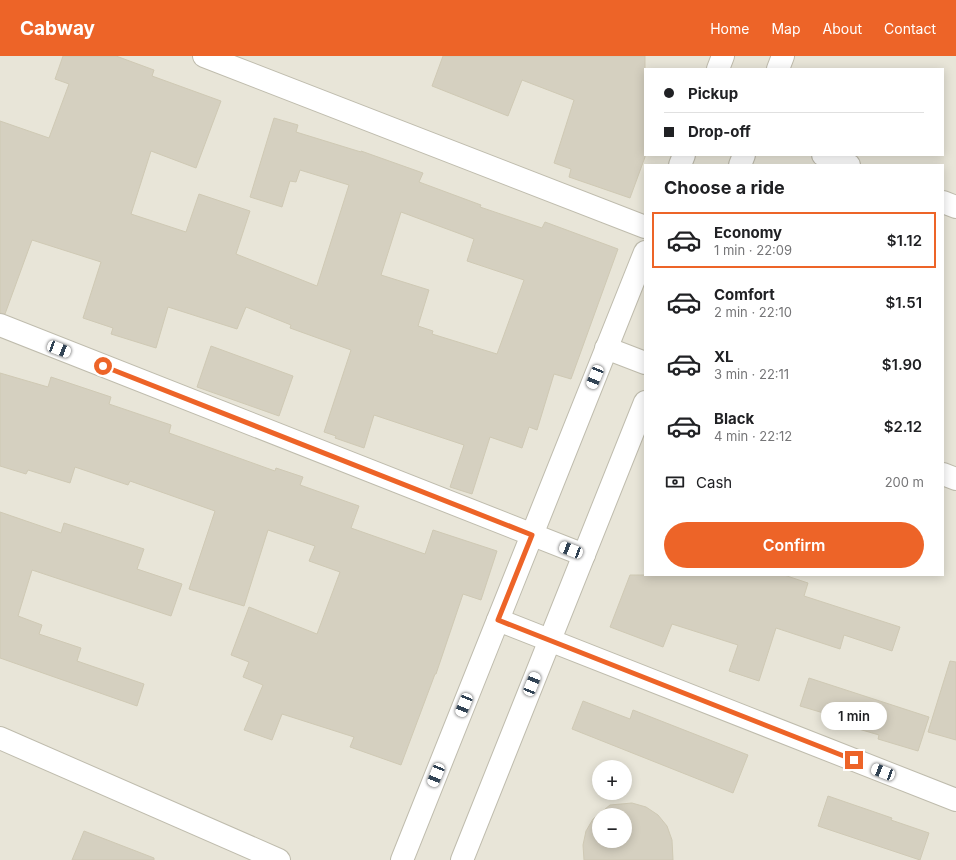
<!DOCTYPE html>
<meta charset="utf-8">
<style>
:root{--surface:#fff;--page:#f2f2f2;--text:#202124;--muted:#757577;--line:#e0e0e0;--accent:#ed6428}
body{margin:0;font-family:Inter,sans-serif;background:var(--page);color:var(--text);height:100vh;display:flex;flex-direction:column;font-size:15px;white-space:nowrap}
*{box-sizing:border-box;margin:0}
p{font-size:13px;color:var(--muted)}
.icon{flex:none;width:22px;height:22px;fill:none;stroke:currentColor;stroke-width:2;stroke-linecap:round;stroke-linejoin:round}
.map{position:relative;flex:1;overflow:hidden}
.side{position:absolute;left:644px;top:108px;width:300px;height:412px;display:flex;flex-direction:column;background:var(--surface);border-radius:0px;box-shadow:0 2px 10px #0003}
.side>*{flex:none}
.top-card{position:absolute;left:644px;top:12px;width:300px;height:88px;border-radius:0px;box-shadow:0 2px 10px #0003;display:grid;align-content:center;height:88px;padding:0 20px;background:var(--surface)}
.tools{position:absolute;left:592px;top:704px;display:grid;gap:8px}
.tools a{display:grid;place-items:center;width:40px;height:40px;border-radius:50%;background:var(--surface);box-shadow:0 2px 10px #0003;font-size:20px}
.end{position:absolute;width:18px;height:18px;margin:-9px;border:5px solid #ed6428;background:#fff;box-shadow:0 0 0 2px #fff}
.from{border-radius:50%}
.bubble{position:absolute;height:28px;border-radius:14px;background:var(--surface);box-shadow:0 2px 10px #0003;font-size:13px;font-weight:600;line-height:28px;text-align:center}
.car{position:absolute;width:12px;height:24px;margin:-12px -6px;border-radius:5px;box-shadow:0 0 3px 1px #0007;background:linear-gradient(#fff 24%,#345 0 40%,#fff 0 76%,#345 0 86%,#fff 0)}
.top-card b{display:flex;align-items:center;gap:14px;height:38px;font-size:15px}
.top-card b+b{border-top:1px solid var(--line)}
.top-card i{width:10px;height:10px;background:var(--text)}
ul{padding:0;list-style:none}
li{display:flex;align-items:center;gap:12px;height:56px;margin:0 8px 6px;padding:0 12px;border:2px solid transparent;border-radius:0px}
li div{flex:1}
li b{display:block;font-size:15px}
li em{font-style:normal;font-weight:600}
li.on{border-color:var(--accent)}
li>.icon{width:36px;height:36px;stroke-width:1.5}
h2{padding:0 20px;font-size:18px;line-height:48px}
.pay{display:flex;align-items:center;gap:10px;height:44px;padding:0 20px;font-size:15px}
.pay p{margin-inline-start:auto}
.action{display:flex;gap:8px;margin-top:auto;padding:8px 20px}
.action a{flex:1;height:46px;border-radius:24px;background:var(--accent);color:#fff;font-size:16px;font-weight:600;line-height:46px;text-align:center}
header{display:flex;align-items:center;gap:24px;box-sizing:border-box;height:56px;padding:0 20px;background:var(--accent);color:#fff}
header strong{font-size:19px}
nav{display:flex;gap:22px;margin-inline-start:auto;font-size:14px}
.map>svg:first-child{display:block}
</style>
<header>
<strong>Cabway</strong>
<nav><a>Home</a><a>Map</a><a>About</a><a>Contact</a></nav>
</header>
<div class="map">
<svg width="956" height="804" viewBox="0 0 956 804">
<rect width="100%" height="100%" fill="#f4f3ea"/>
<path fill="#e8e5d8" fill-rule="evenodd" d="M0,0H956V804H0ZM645,13H943V99H645ZM645,109H943V519H645ZM599,711H625V737H599ZM599,759H625V785H599Z"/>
<g fill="#d5d0c0" stroke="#cfc9b4" fill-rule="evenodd">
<path d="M63,0H116L154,14L152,20L221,45L196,112L151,95L131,158L186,176L199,138L250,155L236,198L317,230L349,129L300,114L296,126L290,125L282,151L250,141L274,62L298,69L296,76L361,96V95L423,117L419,126L481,149L480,151L542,172L545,166L618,193L571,323L554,318L537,374L529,371L522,392L490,381L472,438L450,431L464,389L374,359L364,392L335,382L336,380L324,376L351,294L290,272L291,269L246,251L237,273L168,251L156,292L111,278L113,272L83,262L101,206L32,184L5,258L0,257V65L49,82L69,28L55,23ZM401,156L474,183L467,205L524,224L497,298L432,278L433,275L418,270L429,234L381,219Z"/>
<polygon points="443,0 645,0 645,101 630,142 569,121 571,113 554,107 574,44 522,24 508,60 432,30"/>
<polygon points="211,290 293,320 279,360 197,331"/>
<polygon points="0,317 48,331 51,321 111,341 109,348 171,369 169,377 275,415 276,412 303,421 300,429 359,450 351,472 425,498 433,474 497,495 481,544 463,538 436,618 435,618 401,709 350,691 354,681 282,658 272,684 244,674 263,629 243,621 249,606 231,599 249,551 317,578 340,516 309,505 315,490 268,474 244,550 189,533 215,455 130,425 128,429 75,411 70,427 28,414 26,418 0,410"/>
<polygon points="0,456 61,477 64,467 144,493 137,513 182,528 171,560 32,514 18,560 42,569 39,578 81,592 77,605 144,628 137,650 0,602"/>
<polygon points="630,519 784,519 808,527 804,540 900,571 892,595 844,579 840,593 776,572 759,625 729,615 738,589 672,568 663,591 610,571"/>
<polygon points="950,605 956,606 956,684 928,676"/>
<polygon points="809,622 929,661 918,695 878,683 879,679 845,669 847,664 800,650"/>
<polygon points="583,645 630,663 633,654 748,699 733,737 572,673"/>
<polygon points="828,740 892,762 891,764 929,777 920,804 818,770"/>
<path d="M632,747L646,751L658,759L667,770L672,784L673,804H584L583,789L586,775L593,763L610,749ZM599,759H625V785H599Z"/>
<polygon points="84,775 154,802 154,804 72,804"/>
</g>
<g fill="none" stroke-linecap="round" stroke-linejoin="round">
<defs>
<g id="minor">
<polyline points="204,0 645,171"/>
<polyline points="718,13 723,0"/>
<polyline points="778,13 783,0"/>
<polyline points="823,99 849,109"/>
<polyline points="680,109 684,99"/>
<polyline points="740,109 744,99"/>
<polyline points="943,146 956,151"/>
<polyline points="0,269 584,499"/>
<polyline points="606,292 645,307"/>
<polyline points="943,418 956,423"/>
<polyline points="498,564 956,744"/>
<polyline points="0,682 279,804"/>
<polyline points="402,804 645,196"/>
<polyline points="462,804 645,346"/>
</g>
</defs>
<use href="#minor" stroke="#bfbcad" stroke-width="24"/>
<use href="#minor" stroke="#fff" stroke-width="22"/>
</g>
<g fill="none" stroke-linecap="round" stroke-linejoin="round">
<polyline stroke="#ed6428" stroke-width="5" points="103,310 532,479 498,564 854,704"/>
</g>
</svg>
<div class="tools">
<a>+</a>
<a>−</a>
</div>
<i class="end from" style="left:103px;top:310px"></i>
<i class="end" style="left:854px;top:704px"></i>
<div class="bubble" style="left:821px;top:646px;width:66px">1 min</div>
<i class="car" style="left:59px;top:293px;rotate:111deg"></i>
<i class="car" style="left:595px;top:321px;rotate:202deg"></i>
<i class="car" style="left:571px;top:494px;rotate:291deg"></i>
<i class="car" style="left:532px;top:628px;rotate:22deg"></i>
<i class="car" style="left:464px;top:649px;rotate:202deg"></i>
<i class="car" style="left:883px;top:716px;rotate:291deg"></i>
<i class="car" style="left:436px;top:719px;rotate:202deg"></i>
<div class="top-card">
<b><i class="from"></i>Pickup</b>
<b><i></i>Drop-off</b>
</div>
<section class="side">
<h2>Choose a ride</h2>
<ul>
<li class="on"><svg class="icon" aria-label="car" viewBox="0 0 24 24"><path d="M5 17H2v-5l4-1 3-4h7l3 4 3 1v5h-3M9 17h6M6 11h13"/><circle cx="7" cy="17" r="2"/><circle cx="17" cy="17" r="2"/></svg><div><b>Economy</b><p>1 min · 22:09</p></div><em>$1.12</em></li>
<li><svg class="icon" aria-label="car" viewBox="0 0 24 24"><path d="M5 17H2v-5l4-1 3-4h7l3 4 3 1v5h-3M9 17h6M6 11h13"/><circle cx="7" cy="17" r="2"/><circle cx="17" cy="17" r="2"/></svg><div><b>Comfort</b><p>2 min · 22:10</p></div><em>$1.51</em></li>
<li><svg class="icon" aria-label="car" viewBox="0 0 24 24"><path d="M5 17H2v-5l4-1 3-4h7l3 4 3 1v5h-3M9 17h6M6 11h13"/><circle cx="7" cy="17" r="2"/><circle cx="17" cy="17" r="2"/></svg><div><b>XL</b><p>3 min · 22:11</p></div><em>$1.90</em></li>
<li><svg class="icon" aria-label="car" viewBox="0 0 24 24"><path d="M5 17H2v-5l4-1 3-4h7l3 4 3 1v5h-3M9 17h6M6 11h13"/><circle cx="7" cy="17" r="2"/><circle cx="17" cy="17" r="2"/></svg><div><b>Black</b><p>4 min · 22:12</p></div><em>$2.12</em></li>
</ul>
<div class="pay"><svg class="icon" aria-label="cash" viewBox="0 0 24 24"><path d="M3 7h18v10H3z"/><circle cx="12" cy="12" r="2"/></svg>Cash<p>200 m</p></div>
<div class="action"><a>Confirm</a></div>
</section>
</div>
